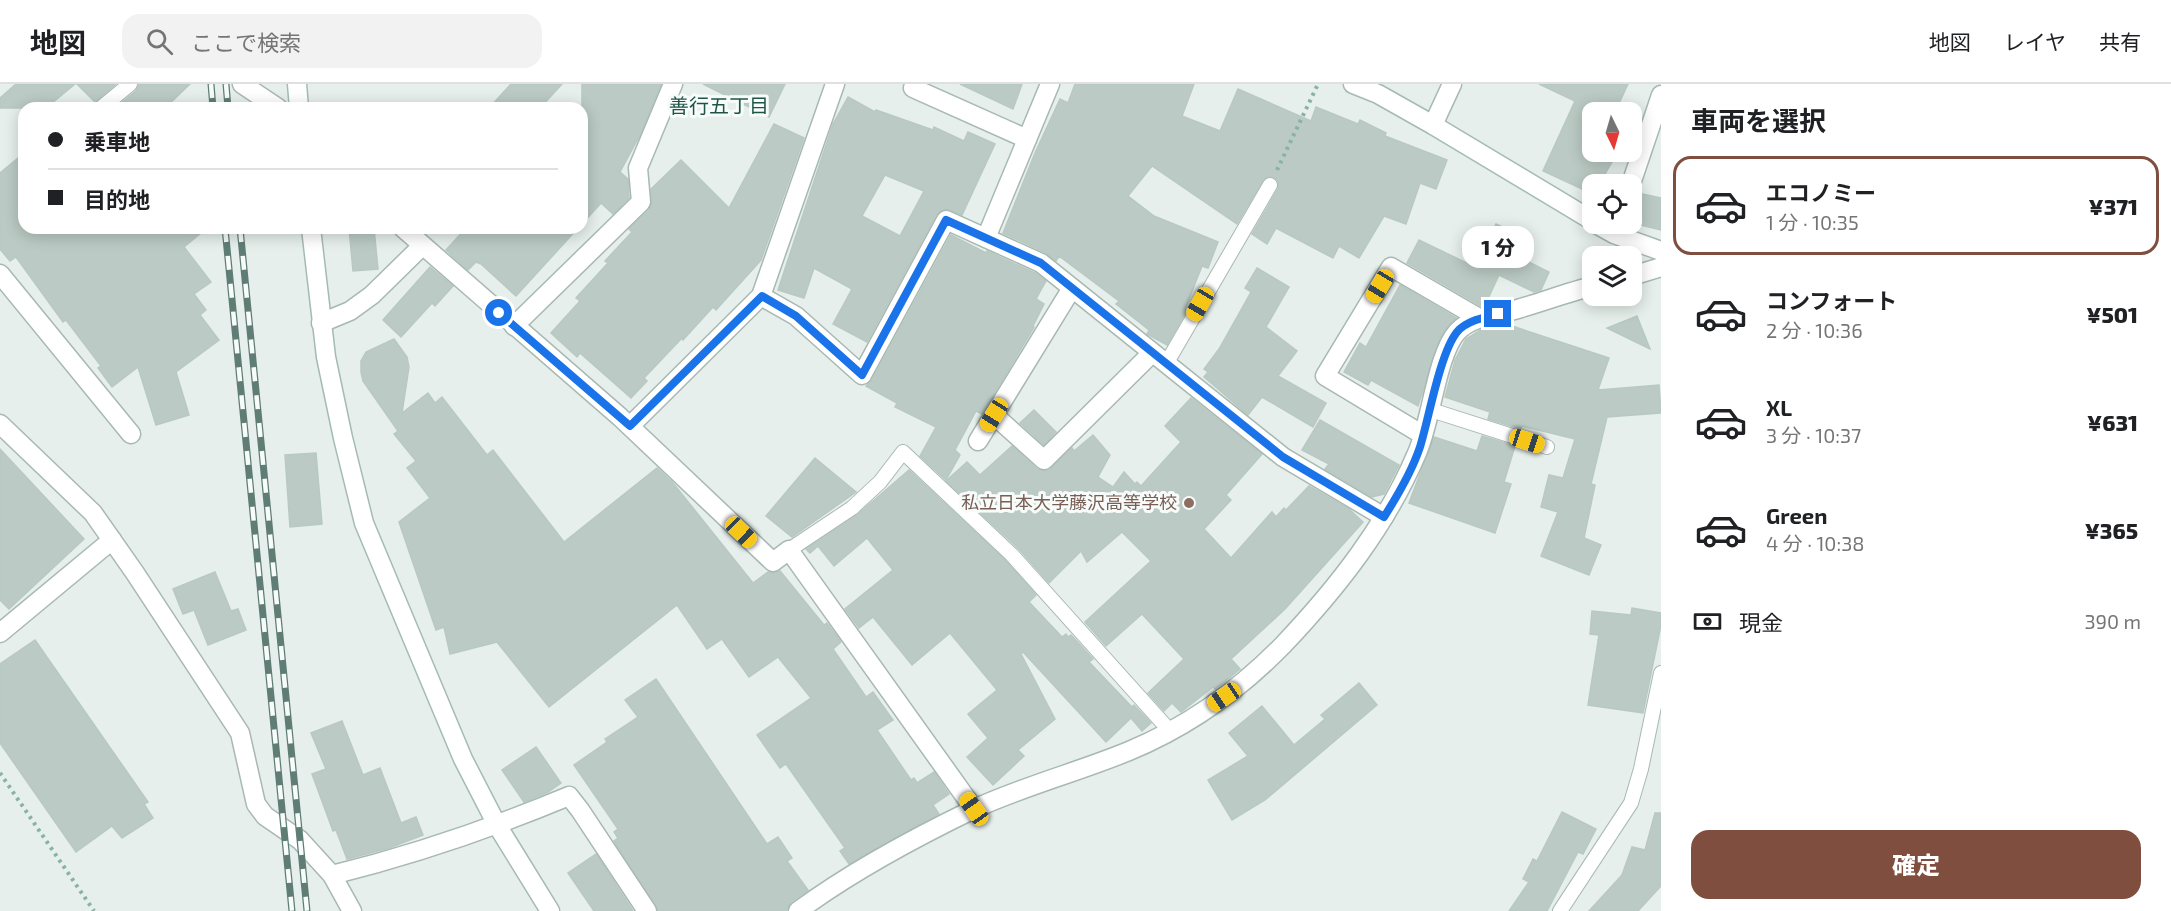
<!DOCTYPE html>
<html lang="ja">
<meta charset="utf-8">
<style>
:root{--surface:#fff;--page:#f2f2f2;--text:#202124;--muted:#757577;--line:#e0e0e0;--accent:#7f4e3f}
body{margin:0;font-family:"Exo 2","Noto Sans JP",sans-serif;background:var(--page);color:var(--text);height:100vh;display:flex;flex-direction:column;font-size:22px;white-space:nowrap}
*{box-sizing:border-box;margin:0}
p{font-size:20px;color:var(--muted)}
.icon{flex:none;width:33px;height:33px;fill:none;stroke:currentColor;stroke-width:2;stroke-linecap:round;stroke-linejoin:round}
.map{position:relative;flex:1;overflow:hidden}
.drawer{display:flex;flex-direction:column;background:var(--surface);width:510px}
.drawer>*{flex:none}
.top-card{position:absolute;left:18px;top:18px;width:570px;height:132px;border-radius:18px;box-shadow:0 3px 15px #0003;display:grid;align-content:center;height:132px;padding:0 30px;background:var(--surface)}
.needle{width:39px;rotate:175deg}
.buttons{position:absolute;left:1582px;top:18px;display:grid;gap:12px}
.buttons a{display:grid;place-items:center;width:60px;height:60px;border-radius:12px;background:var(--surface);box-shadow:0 3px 15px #0003;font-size:30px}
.end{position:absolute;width:27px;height:27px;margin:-14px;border:8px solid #1a73e8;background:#fff;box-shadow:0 0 0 3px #fff}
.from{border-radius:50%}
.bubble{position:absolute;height:42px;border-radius:18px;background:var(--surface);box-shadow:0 3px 15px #0003;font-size:20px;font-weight:800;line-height:42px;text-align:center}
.car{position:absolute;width:18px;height:36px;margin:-18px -9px;border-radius:8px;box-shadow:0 0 4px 2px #0007;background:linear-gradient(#f5c518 24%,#345 0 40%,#f5c518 0 76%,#345 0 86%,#f5c518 0)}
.top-card b{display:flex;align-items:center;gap:21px;height:57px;font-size:22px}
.top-card b+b{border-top:2px solid var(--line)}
.top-card i{width:15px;height:15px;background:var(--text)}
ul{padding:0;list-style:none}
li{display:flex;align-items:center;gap:18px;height:99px;margin:0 12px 9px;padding:0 18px;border:3px solid transparent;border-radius:18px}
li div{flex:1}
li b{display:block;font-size:22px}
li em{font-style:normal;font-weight:800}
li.on{border-color:var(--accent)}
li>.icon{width:54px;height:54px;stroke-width:1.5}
h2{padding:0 30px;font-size:27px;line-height:72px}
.pay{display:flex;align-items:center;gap:15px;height:66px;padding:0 30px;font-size:22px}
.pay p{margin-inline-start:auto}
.primary-button{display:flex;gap:12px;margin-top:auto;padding:12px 30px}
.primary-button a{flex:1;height:69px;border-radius:18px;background:var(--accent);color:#fff;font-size:24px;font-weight:800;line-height:69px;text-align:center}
header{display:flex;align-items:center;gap:36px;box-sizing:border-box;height:84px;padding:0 30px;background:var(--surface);border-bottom:2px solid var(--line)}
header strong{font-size:28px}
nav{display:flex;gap:33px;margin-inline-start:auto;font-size:21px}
.search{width:420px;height:54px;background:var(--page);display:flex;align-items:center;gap:15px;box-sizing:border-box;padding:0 21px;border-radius:18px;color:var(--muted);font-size:22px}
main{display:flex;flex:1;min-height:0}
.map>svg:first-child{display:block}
</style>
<header>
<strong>地図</strong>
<div class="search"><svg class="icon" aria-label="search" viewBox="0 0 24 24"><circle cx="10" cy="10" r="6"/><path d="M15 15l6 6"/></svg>ここで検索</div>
<nav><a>地図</a><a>レイヤ</a><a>共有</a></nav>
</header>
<main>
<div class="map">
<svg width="1661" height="827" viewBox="0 0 1661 827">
<rect width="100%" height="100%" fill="#e6efeb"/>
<g fill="#bbcac4" stroke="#b8c9c2" stroke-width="1.5" fill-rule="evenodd">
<polygon points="16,0 75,0 46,24 0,24 0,14"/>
<polygon points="77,0 116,0 95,18"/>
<polygon points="139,0 190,0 165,24 115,24 136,7"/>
<polygon points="511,0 562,0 540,24 489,24"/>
<polygon points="582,0 661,0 640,51 620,88 628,95 629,114 613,130 601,119 582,140"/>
<polygon points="703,0 785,0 769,33"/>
<polygon points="960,0 1022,0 1013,25"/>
<polygon points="1075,0 1194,0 1182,32 1220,47 1238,5 1311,37 1316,23 1358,40 1360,36 1386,49 1385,52 1447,76 1436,105 1420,99 1406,140 1384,132 1359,174 1339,162 1333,174 1276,144 1267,160 1252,150 1278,105 1278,97 1274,93 1269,92 1263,96 1237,140 1152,82 1128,112 1154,132 1218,158 1208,184 1202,182 1185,225 1187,226 1167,261 1147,250 1149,246 1116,220 1119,217 1059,172 1056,177 1046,169 1003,149 1035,69 1060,15 1068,19"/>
<polygon points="1539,0 1628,0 1615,28 1593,28 1593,68 1618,68 1599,100 1593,100 1593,110 1543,87 1575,17"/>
<path d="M848,13L875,28L876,26L933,46L934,43L964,57L968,48L995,60L962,131L946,125L936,131L867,258L833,240L852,205L814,184L804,214L778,206L833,40ZM885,91L924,107L900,152L862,132Z"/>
<polygon points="774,40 804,54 761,176 716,226 713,223 683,256 682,254 644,294 647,297 631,314 580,269 577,273 551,249 580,217 576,214 608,179 605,177 632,148 629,145 649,126 652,118 651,105 681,76 729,124"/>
<polygon points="24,69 24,144 207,144 184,163 211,198 194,210 206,226 200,231 219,256 176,288 189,331 156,341 138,283 112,303 98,284 101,282 66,236 63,238 16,173 10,177 0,165 0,89"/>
<polygon points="1638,109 1661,114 1661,146 1632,139 1632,126"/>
<polygon points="1496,140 1520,151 1511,169 1549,188 1541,206 1534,208 1499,191 1485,221 1481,222 1407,179 1419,156 1475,183"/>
<polygon points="349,144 374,144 378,185 353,187"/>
<polygon points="466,144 578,144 516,212 481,180 476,178 468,186 446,166"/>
<polygon points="951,151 986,169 987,167 1035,189 1046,197 1036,215 1044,220 1033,242 1034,243 982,330 976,327 955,366 960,371 946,396 920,372 936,343 895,323 897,319 866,302 872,296"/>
<polygon points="430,183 453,202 435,222 432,219 401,253 383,236"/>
<polygon points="1257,184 1289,203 1266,243 1297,267 1278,292 1326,319 1313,343 1262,313 1248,331 1204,293 1208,288 1204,285 1219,265 1251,208 1245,204"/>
<polygon points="1400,201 1456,234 1440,254 1418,322 1371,296 1368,301 1344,288 1360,259 1366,263"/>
<polygon points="1637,232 1650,265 1607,244"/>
<polygon points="1506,240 1609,274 1598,306 1659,301 1661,329 1607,333 1591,400 1595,401 1584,454 1601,461 1589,491 1541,472 1558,428 1541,423 1549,391 1563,394 1575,355 1522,342 1521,345 1488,335 1490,328 1445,313 1455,276 1466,255 1482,245"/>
<polygon points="394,255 407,273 409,283 402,329 428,309 435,319 442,313 487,371 493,366 564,458 657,384 673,399 753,499 768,488 774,489 780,487 824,541 827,539 841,558 833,565 866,613 873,608 893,636 877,646 911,696 914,694 917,699 934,688 949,710 933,721 939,730 849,780 840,767 845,764 786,680 780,684 757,651 811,614 778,573 749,593 722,555 707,565 677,521 549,623 497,558 450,570 444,543 436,546 399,438 430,414 407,384 416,377 394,350 398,347 363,297 361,288 361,277 366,268"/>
<polygon points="1191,314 1262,370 1226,411 1231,416 1204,445 1231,474 1272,428 1276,433 1284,424 1286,426 1309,402 1349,425 1363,438 1285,525 1231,575 1240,585 1223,599 1215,605 1213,603 1181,628 1172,619 1164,627 1148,609 1184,575 1142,530 1106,562 1085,538 1151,477 1122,448 1087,478 1081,467 1049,499 1018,464 946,397 967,378 980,391 1012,362 1037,385 1048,387 1072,364 1074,367 1093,351 1110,371 1098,393 1113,403 1124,388 1135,400 1137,398 1141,402 1181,358 1165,342"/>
<polygon points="1034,326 1056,348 1044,361 1020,339"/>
<polygon points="1320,336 1399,381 1384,410 1372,413 1325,385 1329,380 1302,366"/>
<polygon points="1482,352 1515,362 1504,398 1511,400 1495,449 1409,419 1434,353 1477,367"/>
<polygon points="0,365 84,455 9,525 0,516"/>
<polygon points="316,369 322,440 290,443 285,371"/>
<polygon points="815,374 856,408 792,453 766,432"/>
<polygon points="909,386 1006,477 1036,511 1029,518 1062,553 1066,550 1068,553 1071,551 1093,575 1089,578 1132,623 1134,621 1151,639 1142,647 1131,634 1106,658 1023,568 1021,570 1055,635 1018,666 1024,672 993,701 967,673 988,654 968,630 997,606 950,549 912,581 873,533 859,544 845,525 893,486 867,454 834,482 818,462 810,469 806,465 857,431"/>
<polygon points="215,488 231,527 238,525 246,546 208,561 194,526 183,530 173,505"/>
<polygon points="1632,524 1661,529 1661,541 1643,629 1588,621 1599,551 1590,550 1592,527 1631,531"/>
<polygon points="35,556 148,718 144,720 153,734 122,754 112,742 76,768 0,659 0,580"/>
<polygon points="656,595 767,760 778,753 792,774 787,777 808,806 791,818 786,827 658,827 614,757 618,754 614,748 618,745 574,681 607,658 605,655 638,633 625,616"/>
<polygon points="1359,599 1377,621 1265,716 1232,736 1208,696 1248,672 1229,649 1262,622 1294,661 1325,635 1321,631"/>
<polygon points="342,637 363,691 380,684 401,739 416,733 423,751 389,764 347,775 336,746 333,747 312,690 326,685 311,649"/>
<polygon points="536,663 561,699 548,708 524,718 502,686"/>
<polygon points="1562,728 1596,745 1583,770 1578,768 1547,827 1509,827 1529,798 1523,795 1533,775 1537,777"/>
<polygon points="1655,729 1661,729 1661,802 1638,827 1589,827 1622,791 1632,763 1645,766"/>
<polygon points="596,770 633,827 594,827 568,789"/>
</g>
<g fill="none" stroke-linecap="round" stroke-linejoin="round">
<defs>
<g id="lane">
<polyline points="101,24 130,0"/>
<polyline points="1166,280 1270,101"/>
<polyline points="1431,326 1547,363"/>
<polyline points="789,466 852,424 880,398 903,368 1012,471 1170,647"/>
<polyline points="1560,827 1631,719 1641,685 1661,589"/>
</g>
<g id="street">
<polyline points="242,0 278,24"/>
<polyline points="913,4 1027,55"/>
<polyline points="1433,41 1452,0"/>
<polyline points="1631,100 1661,11"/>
<polyline points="403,144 620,333 773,478 789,466 974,725"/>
<polyline points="986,154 1050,0"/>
<polyline points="0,190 131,350"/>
<polyline points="1632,192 1661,183"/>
<polyline points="761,212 796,232 862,291 946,136 1041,179 1283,373 1384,433"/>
<polyline points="321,239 350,227 372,211 422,162"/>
<polyline points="514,242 641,118 638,84 673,0"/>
<polyline points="994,331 1044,376 1152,269"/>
<path d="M0,340L93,429L135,489L240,649L256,720L265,732L300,756L332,791C413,771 492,744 569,712L580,726L647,827"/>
<polyline points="630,342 761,212 835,0"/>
<polyline points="1423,351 1325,292 1391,183 1479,234"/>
<polyline points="978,357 1072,204"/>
<polyline points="0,549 112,456"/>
<polyline points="332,791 352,827"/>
<path d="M798,827C851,788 914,754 974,725C1024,702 1078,688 1129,667C1187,643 1239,606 1283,561C1337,504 1386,442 1417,369C1431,338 1437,270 1457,248C1472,231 1501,231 1521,224C1545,217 1569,208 1593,202"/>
</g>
<g id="secondary">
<polyline points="297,0 299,24"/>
<polyline points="1353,0 1378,10 1433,41 1593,137"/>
<polyline points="1596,140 1614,150 1661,167"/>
<polyline points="311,144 326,273 343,354 364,439 463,675 497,741 550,827"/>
</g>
</defs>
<use href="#lane" stroke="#a8b8b2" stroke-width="16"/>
<use href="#street" stroke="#a8b8b2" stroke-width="21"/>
<use href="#secondary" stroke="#a4bbb3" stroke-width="21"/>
<g stroke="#86b3a5" stroke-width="4" stroke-dasharray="3 4.5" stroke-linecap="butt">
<polyline points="1277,86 1318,0"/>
<polyline points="0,689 94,827"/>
</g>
<use href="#lane" stroke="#fff" stroke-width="14"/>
<use href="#street" stroke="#fff" stroke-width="18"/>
<use href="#secondary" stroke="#fff" stroke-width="18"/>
<defs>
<g id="rail">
<polyline points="211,0 213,24"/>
<polyline points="226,0 228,24"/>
<polyline points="225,144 292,827"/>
<polyline points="240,144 307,827"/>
</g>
</defs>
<use href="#rail" stroke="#5f7d75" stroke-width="7"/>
<use href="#rail" stroke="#f7fbf9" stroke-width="4.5" stroke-dasharray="14" stroke-linecap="butt"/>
</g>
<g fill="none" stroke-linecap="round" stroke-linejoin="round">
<path stroke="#1a73e8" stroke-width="8" d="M499,229L630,342L762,212L796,232L862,291L946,136L1041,179L1283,373L1384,433C1398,411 1412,387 1420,363C1429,334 1440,269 1457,248C1466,237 1485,233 1498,230"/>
</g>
<circle fill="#8d6e63" stroke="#f7fbf9" stroke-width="2" cx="1189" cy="419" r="6"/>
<g text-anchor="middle" stroke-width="6" stroke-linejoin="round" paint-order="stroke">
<g font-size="18" fill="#785e54" stroke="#f7fbf9" text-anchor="end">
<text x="1177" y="425">私立日本大学藤沢高等学校</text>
</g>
<g font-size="20" fill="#1f5548" stroke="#f7fbf9">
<text x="719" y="29">善行五丁目</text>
</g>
</g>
</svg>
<div class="buttons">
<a><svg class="needle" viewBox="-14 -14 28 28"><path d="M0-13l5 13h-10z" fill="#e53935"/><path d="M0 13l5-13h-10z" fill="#757577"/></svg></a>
<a><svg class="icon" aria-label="locate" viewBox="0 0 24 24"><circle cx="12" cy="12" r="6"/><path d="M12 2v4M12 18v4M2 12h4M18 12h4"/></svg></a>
<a><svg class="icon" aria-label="layers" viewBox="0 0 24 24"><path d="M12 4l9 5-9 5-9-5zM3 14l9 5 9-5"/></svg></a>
</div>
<i class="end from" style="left:499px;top:229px"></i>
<i class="end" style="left:1498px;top:230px"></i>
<div class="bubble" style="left:1462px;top:142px;width:72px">1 分</div>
<i class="car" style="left:1380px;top:202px;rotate:211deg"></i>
<i class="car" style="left:1200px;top:220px;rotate:210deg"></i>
<i class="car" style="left:994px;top:331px;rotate:212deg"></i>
<i class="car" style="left:1527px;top:357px;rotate:108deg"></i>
<i class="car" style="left:741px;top:448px;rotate:134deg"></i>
<i class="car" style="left:1224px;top:613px;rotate:236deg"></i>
<i class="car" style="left:974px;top:725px;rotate:325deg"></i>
<div class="top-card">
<b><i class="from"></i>乗車地</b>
<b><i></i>目的地</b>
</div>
</div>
<section class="drawer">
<h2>車両を選択</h2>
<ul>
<li class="on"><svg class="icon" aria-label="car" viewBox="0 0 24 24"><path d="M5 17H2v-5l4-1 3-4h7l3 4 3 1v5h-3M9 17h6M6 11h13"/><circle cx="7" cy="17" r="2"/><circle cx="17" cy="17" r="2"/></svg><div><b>エコノミー</b><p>1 分 · 10:35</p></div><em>¥371</em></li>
<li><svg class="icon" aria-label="car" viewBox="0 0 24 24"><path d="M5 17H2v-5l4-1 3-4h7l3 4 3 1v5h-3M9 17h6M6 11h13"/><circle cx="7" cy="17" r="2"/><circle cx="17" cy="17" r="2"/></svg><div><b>コンフォート</b><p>2 分 · 10:36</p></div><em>¥501</em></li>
<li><svg class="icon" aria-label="car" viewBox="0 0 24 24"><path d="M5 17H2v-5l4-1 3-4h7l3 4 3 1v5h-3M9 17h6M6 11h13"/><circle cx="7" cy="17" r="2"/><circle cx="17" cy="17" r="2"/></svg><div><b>XL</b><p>3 分 · 10:37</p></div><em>¥631</em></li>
<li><svg class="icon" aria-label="car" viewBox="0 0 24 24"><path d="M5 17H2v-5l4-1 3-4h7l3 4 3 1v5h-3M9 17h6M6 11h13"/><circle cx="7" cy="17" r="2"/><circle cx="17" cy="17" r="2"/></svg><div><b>Green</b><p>4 分 · 10:38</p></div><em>¥365</em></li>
</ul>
<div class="pay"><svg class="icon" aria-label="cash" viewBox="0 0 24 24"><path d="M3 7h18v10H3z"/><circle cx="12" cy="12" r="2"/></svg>現金<p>390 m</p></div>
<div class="primary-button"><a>確定</a></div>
</section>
</main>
